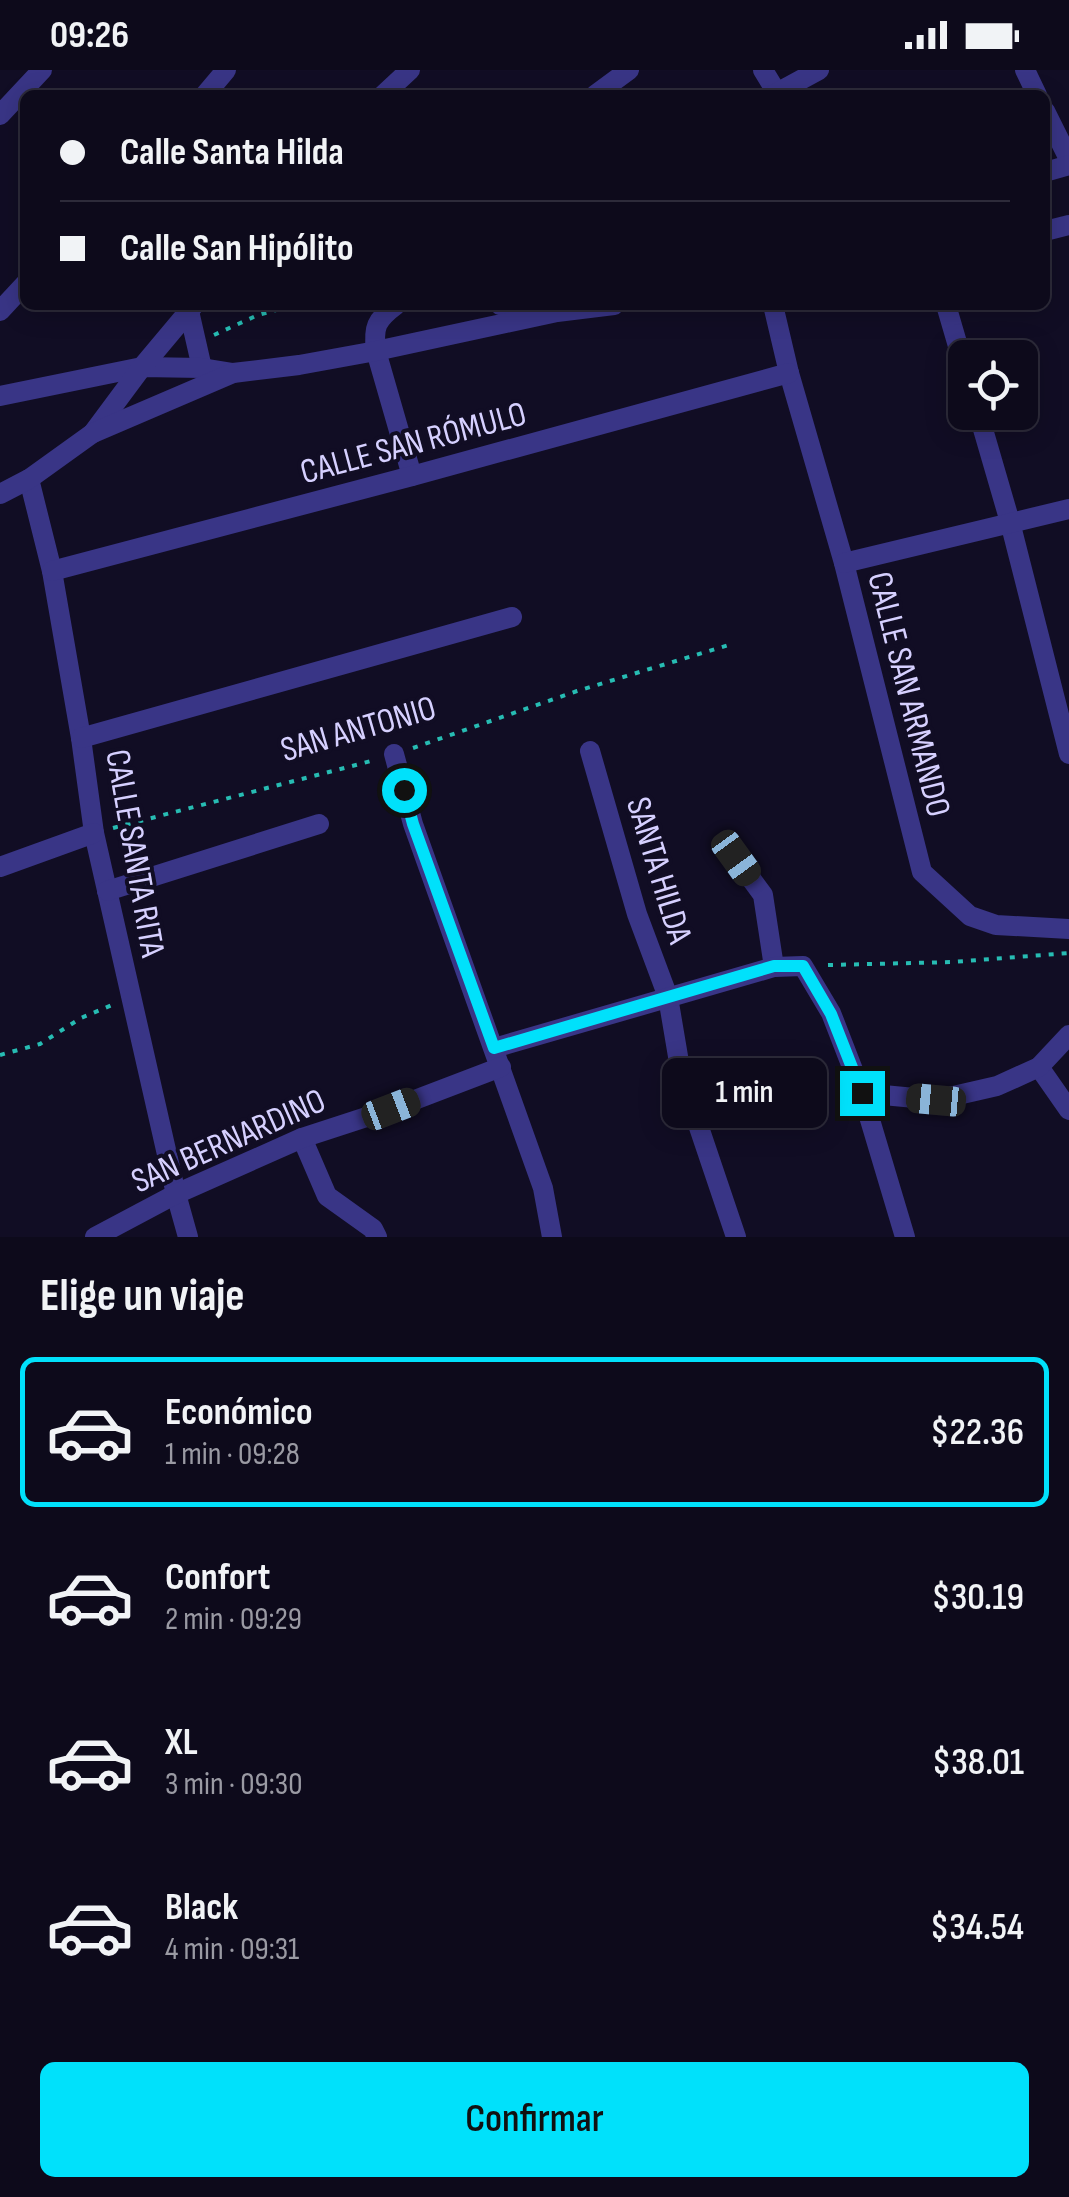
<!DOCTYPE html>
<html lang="es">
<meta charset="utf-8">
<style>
:root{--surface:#0d0a1b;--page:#161324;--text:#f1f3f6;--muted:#9a9aa3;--line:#2d2b3a;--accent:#00e1fb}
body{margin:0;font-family:"Sofia Sans Condensed",sans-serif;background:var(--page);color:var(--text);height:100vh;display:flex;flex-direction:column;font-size:38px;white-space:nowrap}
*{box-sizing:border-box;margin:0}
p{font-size:32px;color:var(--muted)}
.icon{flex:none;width:55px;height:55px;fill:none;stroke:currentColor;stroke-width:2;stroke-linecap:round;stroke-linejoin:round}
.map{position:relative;height:1167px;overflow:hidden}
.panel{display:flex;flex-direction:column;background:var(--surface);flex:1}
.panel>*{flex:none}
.hud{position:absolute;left:20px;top:20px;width:1030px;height:220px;border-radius:15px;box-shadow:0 5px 25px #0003,0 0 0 2px var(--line);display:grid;align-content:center;height:220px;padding:0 40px;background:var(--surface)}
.buttons{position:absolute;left:948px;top:270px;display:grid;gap:20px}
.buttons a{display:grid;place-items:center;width:90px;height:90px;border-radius:15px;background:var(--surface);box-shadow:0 5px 25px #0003,0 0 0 2px var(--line);font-size:50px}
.end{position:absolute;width:45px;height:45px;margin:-22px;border:12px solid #00e1fb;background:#111;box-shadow:0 0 0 5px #111}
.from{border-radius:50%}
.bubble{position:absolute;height:70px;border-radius:15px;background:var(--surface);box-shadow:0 5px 25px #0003,0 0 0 2px var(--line);font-size:32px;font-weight:600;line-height:70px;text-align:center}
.car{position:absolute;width:30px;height:60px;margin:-30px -15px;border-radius:12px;box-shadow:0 0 8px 2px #0007;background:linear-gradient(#222 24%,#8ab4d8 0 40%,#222 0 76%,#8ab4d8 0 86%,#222 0)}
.hud b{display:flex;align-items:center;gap:35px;height:95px;font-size:38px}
.hud b+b{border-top:2px solid var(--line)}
.hud i{width:25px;height:25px;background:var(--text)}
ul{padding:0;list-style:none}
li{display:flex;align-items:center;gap:30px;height:150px;margin:0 20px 15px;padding:0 20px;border:5px solid transparent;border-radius:15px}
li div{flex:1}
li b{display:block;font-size:38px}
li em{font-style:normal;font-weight:600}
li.current{border-color:var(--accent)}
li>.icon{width:90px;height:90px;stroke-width:1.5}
h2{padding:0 40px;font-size:45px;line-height:120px}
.button{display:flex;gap:20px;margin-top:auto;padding:20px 40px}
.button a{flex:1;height:115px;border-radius:15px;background:var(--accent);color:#111;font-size:40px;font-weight:600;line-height:115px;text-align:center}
.status{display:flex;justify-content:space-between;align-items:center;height:70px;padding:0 50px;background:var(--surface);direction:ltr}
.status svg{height:28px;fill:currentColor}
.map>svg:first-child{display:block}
</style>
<div class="status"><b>09:26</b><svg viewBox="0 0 49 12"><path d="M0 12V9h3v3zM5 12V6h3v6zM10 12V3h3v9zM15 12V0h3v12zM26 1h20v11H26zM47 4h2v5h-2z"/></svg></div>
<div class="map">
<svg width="1069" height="1167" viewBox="0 0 1069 1167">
<rect width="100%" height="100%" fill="#110d24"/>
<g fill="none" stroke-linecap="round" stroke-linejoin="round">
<g stroke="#27bcb3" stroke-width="4" stroke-dasharray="5 8" stroke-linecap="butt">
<polyline points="214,265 258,245 295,235"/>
<polyline points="413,678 577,621 732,574"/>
<polyline points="113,758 375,690"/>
<polyline points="828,895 953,892 1069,883"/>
<polyline points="0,985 40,974 81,948 112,935"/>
</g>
<g stroke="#393586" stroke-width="20">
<polyline points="763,0 777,23"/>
<polyline points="1025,0 1037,25"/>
<polyline points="205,25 226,0"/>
<polyline points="383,25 410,0"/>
<polyline points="595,25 629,0"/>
<polyline points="773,25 819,0"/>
<polyline points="1045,41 1069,89"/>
<polyline points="0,45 42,0"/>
<polyline points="1045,102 1069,95"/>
<polyline points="1045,161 1069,155"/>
<path d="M396,235C376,250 373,257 376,281L412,406"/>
<polyline points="500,235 540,240"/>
<polyline points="773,235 789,303 844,493 922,802 970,846 996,855 1069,859"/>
<polyline points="946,235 965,300"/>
<polyline points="0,241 25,214"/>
<polyline points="189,241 202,298"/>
<polyline points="0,326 142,297 202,298 233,303"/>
<polyline points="978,342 1010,452 1069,684"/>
<polyline points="93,363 142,297 194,235"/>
<polyline points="29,409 52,501 81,668 94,763 176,1124 188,1167"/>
<polyline points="0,424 29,409 93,363 233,303 299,295 376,281 557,242 614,235"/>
<polyline points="844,493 1069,439"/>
<polyline points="52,501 412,406 789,303"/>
<polyline points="81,668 512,547"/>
<polyline points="590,681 637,844 668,927 681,1004 736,1167"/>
<polyline points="394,684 413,754 543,1118 552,1167"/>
<polyline points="736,788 763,825 774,897"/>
<polyline points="0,797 94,763"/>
<polyline points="107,821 319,754"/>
<polyline points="494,978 774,897 803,896 831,943 862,1023 905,1167"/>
<polyline points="1039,997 1069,1040"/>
<polyline points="862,1023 936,1030 997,1016 1039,997 1069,965"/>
<polyline points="302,1068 327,1126 373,1159 377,1167"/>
<polyline points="95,1167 176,1124 302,1068 391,1039 501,997"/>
</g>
</g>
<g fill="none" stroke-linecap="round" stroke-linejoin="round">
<polyline stroke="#00e1fb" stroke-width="12" points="404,720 413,754 494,978 774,896 803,896 831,944 862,1023"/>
</g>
<g text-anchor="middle" stroke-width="8" stroke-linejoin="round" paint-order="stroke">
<g font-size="35" fill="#d6d0ff" stroke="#110d24">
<text transform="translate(413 372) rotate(-15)" y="12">CALLE SAN RÓMULO</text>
<text transform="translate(910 624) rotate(76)" y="12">CALLE SAN ARMANDO</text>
<text transform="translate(358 658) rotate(-16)" y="12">SAN ANTONIO</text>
<text transform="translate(136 783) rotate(80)" y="12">CALLE SANTA RITA</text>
<text transform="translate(660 800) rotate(73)" y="12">SANTA HILDA</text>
<text transform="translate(228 1070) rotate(-24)" y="12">SAN BERNARDINO</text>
</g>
</g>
</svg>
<div class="buttons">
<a><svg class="icon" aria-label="locate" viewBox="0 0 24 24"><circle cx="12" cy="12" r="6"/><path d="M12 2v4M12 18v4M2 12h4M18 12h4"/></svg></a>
</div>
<i class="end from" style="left:404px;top:720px"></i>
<i class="end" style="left:862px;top:1023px"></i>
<div class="bubble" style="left:662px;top:988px;width:165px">1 min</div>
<i class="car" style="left:736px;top:788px;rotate:144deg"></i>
<i class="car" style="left:936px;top:1030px;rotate:275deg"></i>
<i class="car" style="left:391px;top:1039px;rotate:69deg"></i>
<div class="hud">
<b><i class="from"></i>Calle Santa Hilda</b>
<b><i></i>Calle San Hipólito</b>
</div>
</div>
<section class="panel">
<h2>Elige un viaje</h2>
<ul>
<li class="current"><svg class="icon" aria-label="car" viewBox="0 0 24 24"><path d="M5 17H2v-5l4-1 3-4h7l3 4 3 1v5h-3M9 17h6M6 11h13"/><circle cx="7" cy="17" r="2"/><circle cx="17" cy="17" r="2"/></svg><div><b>Económico</b><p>1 min · 09:28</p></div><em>$22.36</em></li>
<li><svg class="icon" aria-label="car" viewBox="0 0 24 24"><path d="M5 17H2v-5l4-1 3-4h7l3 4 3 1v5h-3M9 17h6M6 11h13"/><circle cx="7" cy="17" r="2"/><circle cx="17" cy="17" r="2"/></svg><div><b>Confort</b><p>2 min · 09:29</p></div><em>$30.19</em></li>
<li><svg class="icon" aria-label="car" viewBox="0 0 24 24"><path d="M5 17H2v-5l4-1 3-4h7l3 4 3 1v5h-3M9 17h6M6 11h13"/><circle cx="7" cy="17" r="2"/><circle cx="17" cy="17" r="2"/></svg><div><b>XL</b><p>3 min · 09:30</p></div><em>$38.01</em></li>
<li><svg class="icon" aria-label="car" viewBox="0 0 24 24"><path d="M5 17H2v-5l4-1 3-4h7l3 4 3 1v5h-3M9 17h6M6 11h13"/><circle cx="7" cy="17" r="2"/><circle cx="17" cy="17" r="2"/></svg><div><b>Black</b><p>4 min · 09:31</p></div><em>$34.54</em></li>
</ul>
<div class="button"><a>Confirmar</a></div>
</section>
